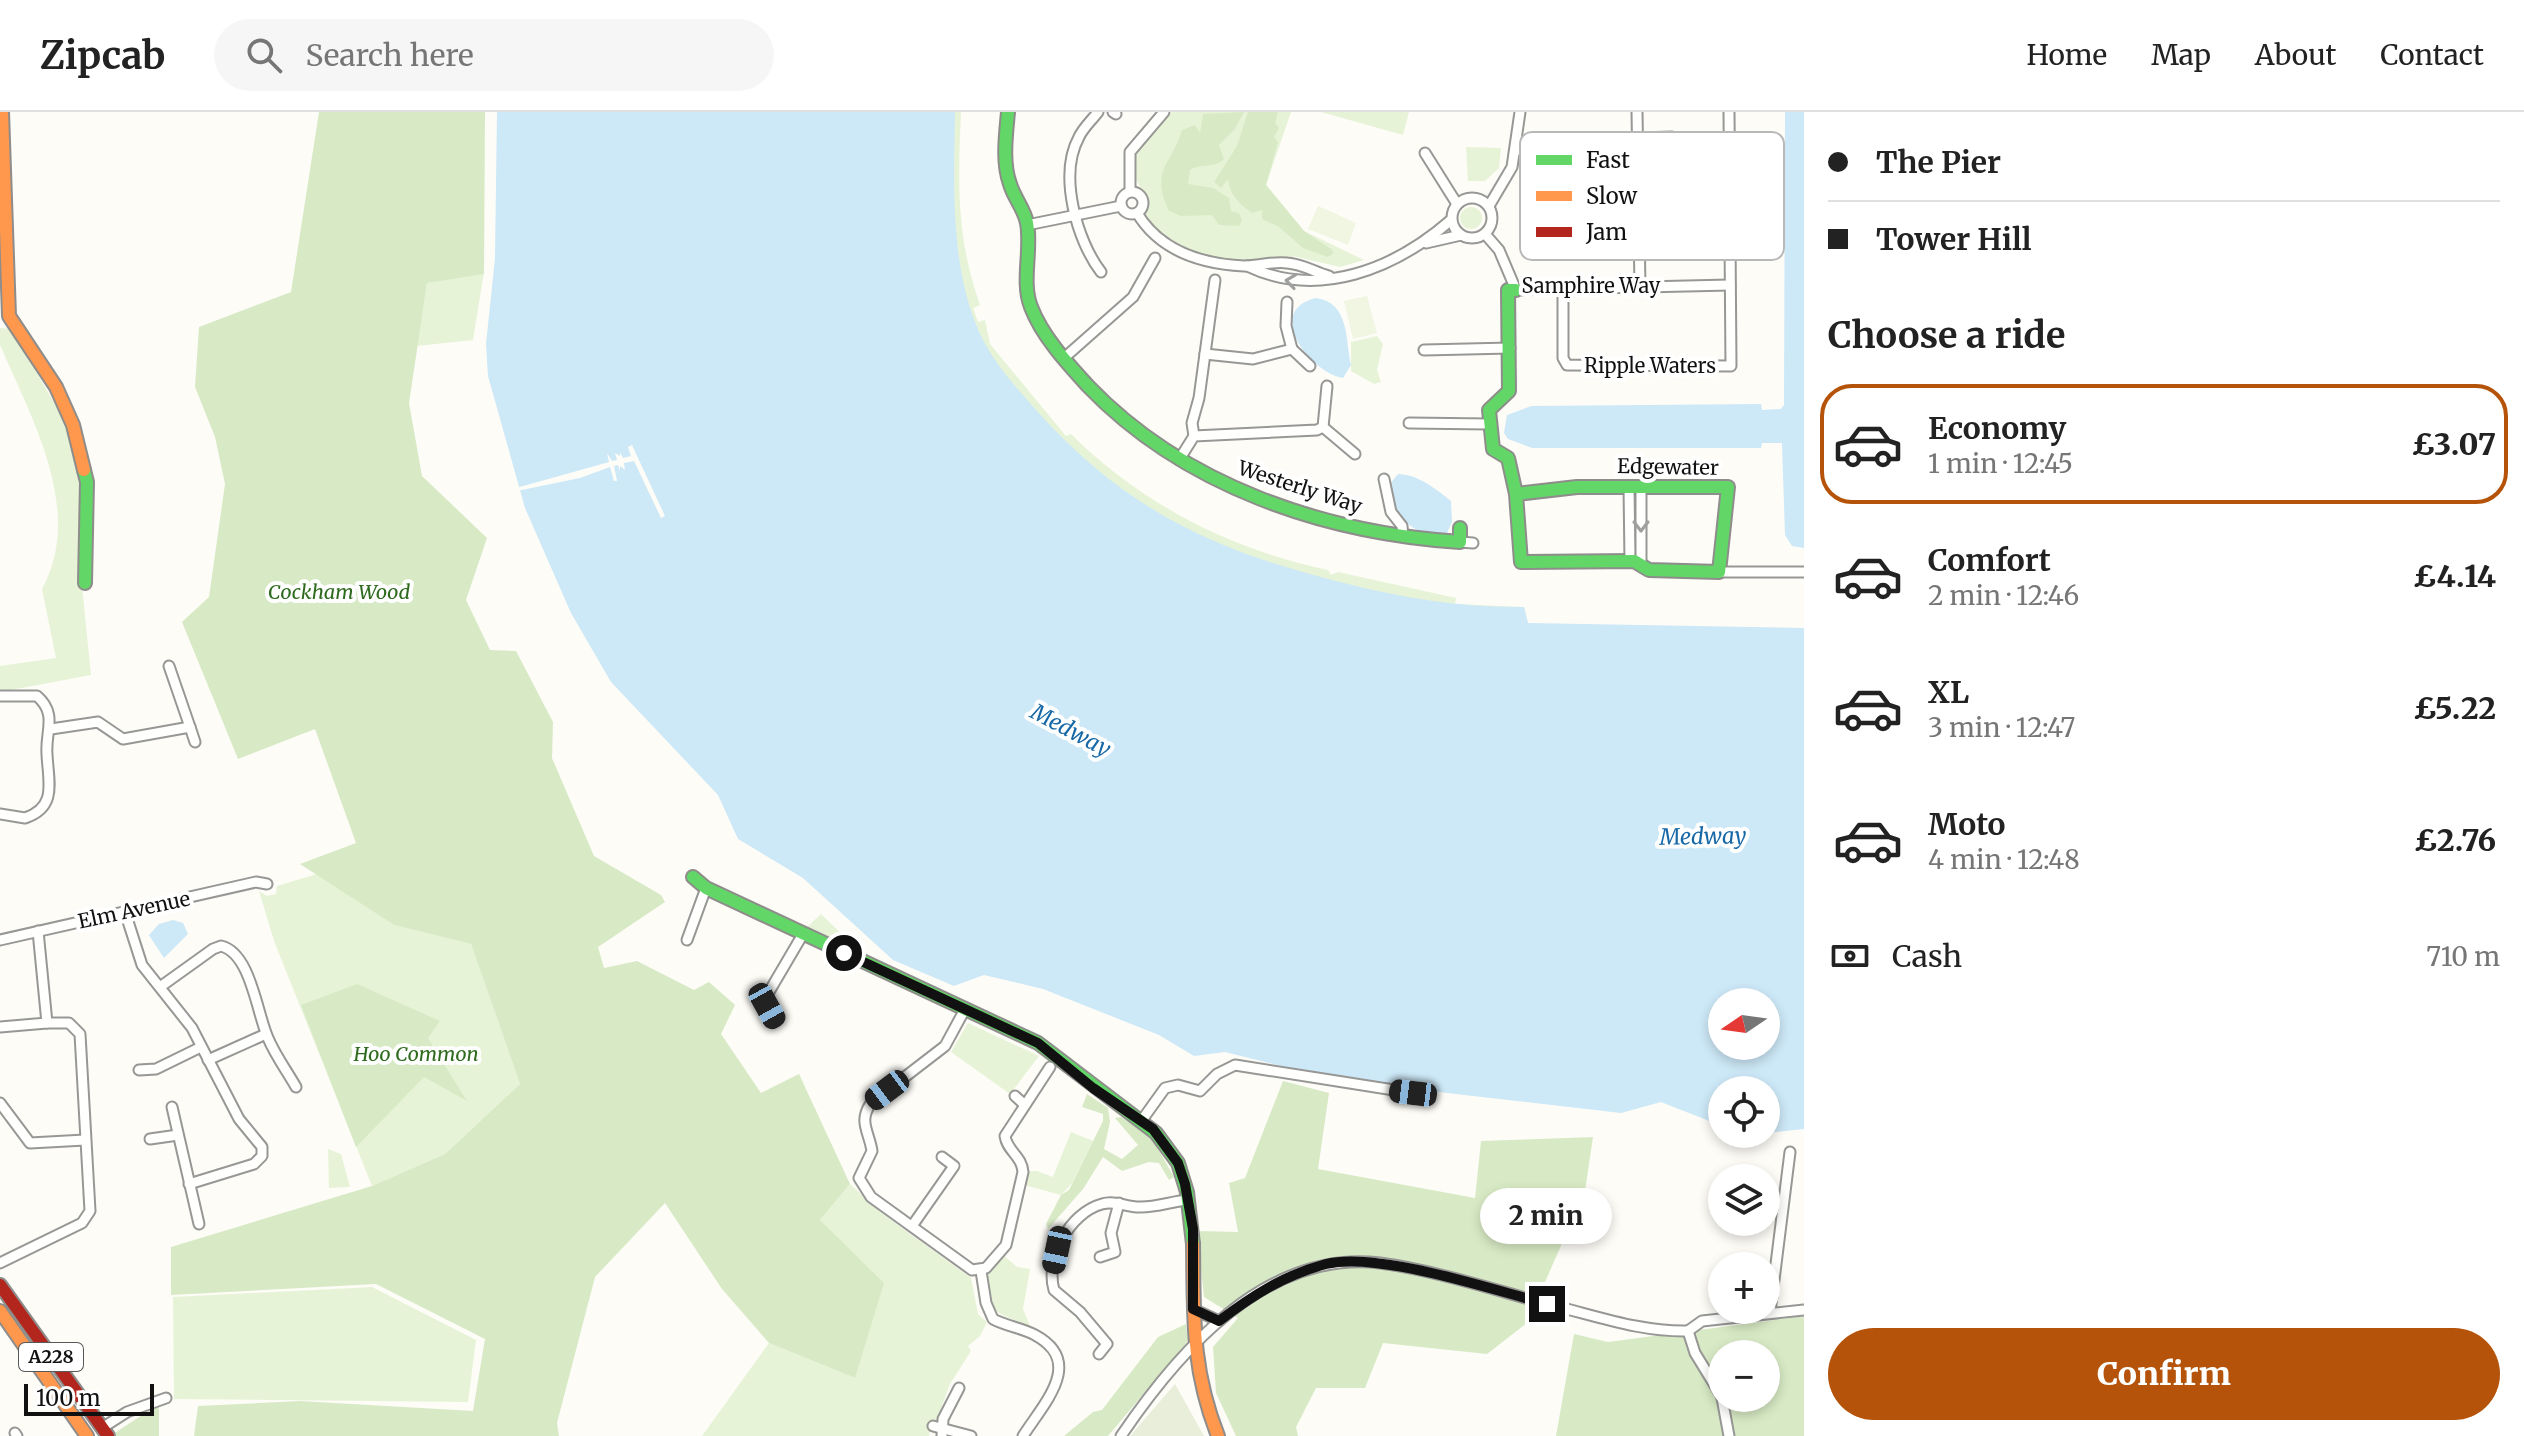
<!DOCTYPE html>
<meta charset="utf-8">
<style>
:root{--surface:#fff;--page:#f6f6f6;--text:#222;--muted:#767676;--line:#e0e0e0;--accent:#b45309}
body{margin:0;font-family:Merriweather,serif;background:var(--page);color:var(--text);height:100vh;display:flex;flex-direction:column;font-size:30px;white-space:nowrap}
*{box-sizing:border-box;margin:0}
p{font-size:26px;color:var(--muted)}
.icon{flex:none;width:44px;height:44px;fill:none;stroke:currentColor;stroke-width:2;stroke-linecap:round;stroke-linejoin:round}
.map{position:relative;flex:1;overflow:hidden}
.side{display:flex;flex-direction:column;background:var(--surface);width:720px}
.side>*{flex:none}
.banner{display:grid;align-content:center;height:176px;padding:0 24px;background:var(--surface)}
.needle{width:52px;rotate:257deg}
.tools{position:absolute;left:1708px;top:876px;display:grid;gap:16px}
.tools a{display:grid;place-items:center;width:72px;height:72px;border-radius:50%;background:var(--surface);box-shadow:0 4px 12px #0003;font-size:40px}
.scale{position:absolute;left:24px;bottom:20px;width:130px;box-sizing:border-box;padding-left:8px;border:4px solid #111;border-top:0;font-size:22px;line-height:28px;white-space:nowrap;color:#111;-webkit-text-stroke:6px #fff;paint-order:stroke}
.end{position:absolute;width:36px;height:36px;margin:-18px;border:10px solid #111;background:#fff;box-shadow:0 0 0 4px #fff}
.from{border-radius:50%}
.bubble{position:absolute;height:56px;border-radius:28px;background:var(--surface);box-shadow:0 4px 12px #0003;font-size:26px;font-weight:800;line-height:56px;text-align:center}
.car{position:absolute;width:24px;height:48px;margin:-24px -12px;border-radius:10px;box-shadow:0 0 6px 2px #0007;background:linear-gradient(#222 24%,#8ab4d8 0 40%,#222 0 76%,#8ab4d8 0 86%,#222 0)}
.banner b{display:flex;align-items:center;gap:28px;height:76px;font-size:30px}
.banner b+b{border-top:2px solid var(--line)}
.banner i{width:20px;height:20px;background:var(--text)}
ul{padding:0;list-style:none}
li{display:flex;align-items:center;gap:24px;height:120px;margin:0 16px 12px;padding:0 8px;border:4px solid transparent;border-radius:32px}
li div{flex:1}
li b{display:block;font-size:30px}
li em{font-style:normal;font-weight:800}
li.on{border-color:var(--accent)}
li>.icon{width:72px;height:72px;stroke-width:1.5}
h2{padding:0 24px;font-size:36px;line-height:96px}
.pay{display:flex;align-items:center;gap:20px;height:88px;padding:0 24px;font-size:30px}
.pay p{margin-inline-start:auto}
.cta{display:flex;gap:16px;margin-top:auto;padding:16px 24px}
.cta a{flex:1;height:92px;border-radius:48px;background:var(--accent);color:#fff;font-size:32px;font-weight:800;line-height:92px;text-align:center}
header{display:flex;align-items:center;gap:48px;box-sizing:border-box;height:112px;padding:0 40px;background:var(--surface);border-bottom:2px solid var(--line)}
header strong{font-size:38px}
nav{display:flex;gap:44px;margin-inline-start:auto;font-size:28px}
.search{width:560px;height:72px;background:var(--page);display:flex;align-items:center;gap:20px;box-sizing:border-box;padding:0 28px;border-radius:44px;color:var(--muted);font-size:30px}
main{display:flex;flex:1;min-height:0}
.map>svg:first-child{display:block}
</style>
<header>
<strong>Zipcab</strong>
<div class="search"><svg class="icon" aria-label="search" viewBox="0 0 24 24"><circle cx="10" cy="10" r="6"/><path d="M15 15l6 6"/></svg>Search here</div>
<nav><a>Home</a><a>Map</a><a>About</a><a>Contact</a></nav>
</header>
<main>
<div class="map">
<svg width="1804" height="1324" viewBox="0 0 1804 1324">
<rect width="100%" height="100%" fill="#fdfcf7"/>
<g fill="#e7f3d7">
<path d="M919,0H961C958,71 956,125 980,193L973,196L978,210L985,208L990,232L1066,324L1071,322C1141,392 1232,438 1328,458L1331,463L1338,460L1456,486L1455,492L1524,495L1528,511L1241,475L981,272Z"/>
<path d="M1172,0H1291L1266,73L1304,119L1364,148L1340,155L1293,144V149C1248,150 1178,155 1149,112C1143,103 1149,92 1144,82C1134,63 1134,67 1133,43Z"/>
<polygon points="1321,0 1409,0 1403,23"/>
<polygon points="1466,35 1501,36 1499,56 1485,69 1468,69"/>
<circle cx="1471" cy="106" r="11"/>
<polygon points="484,160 473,228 417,234 427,171"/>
<path d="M0,216L11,217L63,306L82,368L81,464L91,563L0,580V554L56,546L42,477C85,399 31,305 0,233Z"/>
<polygon points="1377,224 1383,232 1377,258 1381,270 1374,272 1351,259 1351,230"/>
<polygon points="317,762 394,813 471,832 520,972 445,1042 372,1074 274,829 259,779 267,784 276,782 277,774"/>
<polygon points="821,802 858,838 861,842 804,818"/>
<polygon points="968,911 1039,944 1010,982 951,940"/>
<polygon points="1071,1020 1093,1029 1072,1071 1061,1083 1024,1073 1026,1059 1037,1059 1053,1065"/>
<polygon points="328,1037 341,1042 350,1075 329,1076"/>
<polygon points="850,1072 880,1100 971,1166 978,1202 987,1210 980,1224 968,1234 971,1239 950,1272 937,1307 931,1309 929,1324 702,1324 769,1231 855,1266 820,1108"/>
<path d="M1002,1142L1017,1155L1030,1157L1023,1197L1030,1214C992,1199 991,1203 985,1162Z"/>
<polygon points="372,1175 476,1228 468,1290 174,1287 173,1185"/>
</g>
<g fill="#d8eac5" fill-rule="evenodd">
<polygon points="319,0 485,0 484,162 427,171 409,291 422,364 487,426 466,488 490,538 516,539 553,610 552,646 594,744 661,783 665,790 598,835 604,856 637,849 694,878 709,870 735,893 721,922 761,981 799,962 850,1072 820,1108 884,1171 855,1266 769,1231 722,1177 665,1091 595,1165 557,1311 559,1324 194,1324 198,1294 300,1289 473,1299 485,1227 376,1172 171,1183 171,1135 372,1074 445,1042 520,972 471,832 394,813 300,752 356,731 315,617 238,647 182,510 209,485 225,372 215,325 195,275 199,215 291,180"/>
<path d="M1244,0L1235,17L1219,33L1224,47C1213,57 1201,51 1190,58L1188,72L1213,76L1229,86L1231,99L1239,101L1242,108L1239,114L1219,113L1212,103L1181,104L1169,99C1150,57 1171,54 1182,18L1195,13L1200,21L1203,2Z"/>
<path d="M1248,0H1278L1275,11L1279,16L1274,25L1278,30L1266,73L1304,119L1331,137L1334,141L1328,145L1303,136L1279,115L1262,107V98L1252,101C1239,92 1230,83 1228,67L1221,76L1214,70L1237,34Z"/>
<polygon points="357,872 440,909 428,926 467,989 424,965 356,1035 301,893"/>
<polygon points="1283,969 1329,981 1318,1057 1475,1086 1481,1029 1593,1025 1585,1079 1527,1211 1487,1242 1383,1231 1365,1276 1316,1276 1296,1315 1298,1324 1236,1324 1216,1281 1213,1235 1238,1206 1204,1185 1197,1119 1238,1120 1229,1071 1245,1066"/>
<polygon points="1087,982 1108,996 1110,1010 1104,1037 1122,1047 1138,1033 1115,1006 1121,1005 1150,1023 1174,1065 1169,1068 1159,1051 1149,1050 1122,1059 1103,1045 1083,1077 1048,1117 1046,1112 1061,1083 1069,1078 1103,1009 1103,1002 1082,995"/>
<path d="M1804,1204V1324H1556L1574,1222L1608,1230ZM1722,1242H1766V1286H1722Z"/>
<polygon points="1186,1212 1188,1229 1108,1324 1064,1324 1093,1300 1102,1298 1158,1225"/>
<polygon points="159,1292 159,1324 110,1324"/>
</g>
<polygon fill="#e9eedb" points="1175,1272 1204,1324 1130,1324"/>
<g fill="#f0f6e1">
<polygon points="1318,94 1356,111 1348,133 1308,117"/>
<polygon points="1367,184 1377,221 1353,227 1344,189"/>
</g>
<g fill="#cde8f7" fill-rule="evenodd">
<path d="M497,0H955C954,70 950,144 975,210C988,245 1013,272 1037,299C1126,399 1218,440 1344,471C1403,486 1464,496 1524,495L1528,511L1804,516V1017L1766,1021V978H1722V1014L1661,990L1621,1001L1342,969L1225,940L1194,944L1159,923L1043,877L984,863L954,874L893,848L803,766L738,727L718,683L611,570L571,501L525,396L488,264L486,232L495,146ZM1722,890H1766V934H1722Z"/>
<polygon points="1785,0 1804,0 1804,436 1792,434 1785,423 1782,331 1762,331 1761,336 1532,336 1508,327 1504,321 1507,303 1531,294 1761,292 1762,298 1781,297 1784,293"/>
<path d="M1316,186C1350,191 1345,227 1351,253L1343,266C1310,260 1263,199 1316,186Z"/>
<path d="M1398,362C1417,362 1436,377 1451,389L1452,410L1446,423C1416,427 1390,403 1390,372Z"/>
<polygon points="173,808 183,811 188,822 164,846 149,823 159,812"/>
</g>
<polygon fill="#fdfcf7" points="632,333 665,404 661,406 634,349 624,351 625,358 620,354 620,359 618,353 614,354 617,369 614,369 610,355 580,366 517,379 516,376 609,350 607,341 612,349 617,348 615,341 620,344 620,340 623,346 631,344 628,335"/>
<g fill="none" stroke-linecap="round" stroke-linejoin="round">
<defs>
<g id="street">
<path d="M1098,0C1092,8 1083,16 1079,25C1058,63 1077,129 1101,160"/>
<polyline points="1113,0 1116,2"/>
<polyline points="1637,0 1640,175"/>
<polyline points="1638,26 1672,25"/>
<polyline points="1515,38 1638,38"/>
<polyline points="1568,39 1568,105"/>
<polyline points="1425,41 1457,92"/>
<polyline points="1130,79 1130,40 1164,0"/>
<circle cx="1132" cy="91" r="11"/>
<polyline points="1678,85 1730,85"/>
<circle cx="1472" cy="106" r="20"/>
<polyline points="1489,94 1512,55 1520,0"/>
<path d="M1137,101C1160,139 1202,152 1244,154C1259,154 1273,149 1287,151C1303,152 1314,160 1329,164"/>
<polyline points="1547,107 1577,105"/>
<polyline points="1027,113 1121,94"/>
<polyline points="1485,122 1499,138 1516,178 1730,173"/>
<polyline points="1426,131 1461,123"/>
<path d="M1247,154C1318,188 1395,157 1451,108"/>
<polyline points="1563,177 1563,246 1567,253 1731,254 1729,0"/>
<polyline points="1287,190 1286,214 1292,237"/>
<polyline points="1424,238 1510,236"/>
<polyline points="1205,242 1253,247 1292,237 1310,254"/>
<polyline points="1064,246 1133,185 1155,146"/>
<polyline points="1409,311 1489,312"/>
<polyline points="1323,315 1327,274"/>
<polyline points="1194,324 1192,311 1199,286 1215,168"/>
<polyline points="1179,348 1194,324 1317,318 1323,315 1355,342"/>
<polyline points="1384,367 1391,400 1402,414 1403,425"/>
<polyline points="1629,374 1630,449"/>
<polyline points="1641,374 1641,454"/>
<polyline points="1460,430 1473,431"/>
<polyline points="1719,460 1804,460"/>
<path d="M0,584H37C58,602 45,620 47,642C48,669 58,695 25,706L0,702"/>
<polyline points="190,615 195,630"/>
<polyline points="51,617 98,610 123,627 190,615 169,554"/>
<polyline points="125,800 142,853 192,916 239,1007 262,1035 262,1044 254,1052 189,1072"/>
<polyline points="0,828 256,770 267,772"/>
<polyline points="687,828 706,776"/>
<path d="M160,875L213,837L221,834C251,841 257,902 268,926C275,943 287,959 296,975"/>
<path d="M964,899L945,934L871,991C858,1010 869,1019 872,1039L859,1066L871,1085L972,1158L986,1156L1006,1133L1023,1060C1022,1044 1007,1039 1005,1024L1050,955"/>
<polyline points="775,908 766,885 803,822"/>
<polyline points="0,915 47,911"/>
<polyline points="208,948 266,922"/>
<polyline points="139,958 156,957 201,935"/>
<polyline points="1015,984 1025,993"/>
<polyline points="0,991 30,1031 85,1028"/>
<polyline points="172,995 199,1112"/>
<polyline points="1142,1008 1165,976 1178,973 1200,979 1217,962 1235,953 1413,981"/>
<polyline points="150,1027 178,1023"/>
<polyline points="912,1114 954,1054 942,1045"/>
<polyline points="1100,1145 1115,1140 1111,1121 1119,1091"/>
<polyline points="0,1151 82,1111 90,1099 80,922 69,911 47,911 38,819"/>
<path d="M981,1159L986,1191L993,1207C1006,1214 1022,1216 1035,1223C1085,1250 1044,1291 1023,1324"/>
<polyline points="1193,1197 1219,1209"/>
<polyline points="1770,1200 1790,1040"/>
<polyline points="1688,1219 1702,1209 1804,1198"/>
<polyline points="1688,1219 1695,1241 1722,1285"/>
<path d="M1099,1242L1107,1232L1080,1200L1054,1178C1045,1147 1069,1101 1102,1092C1115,1088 1126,1095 1139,1095C1154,1096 1173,1089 1188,1088"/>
<polyline points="1722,1286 1729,1324"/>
<polyline points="933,1314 971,1324"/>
<polyline points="102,1316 127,1300 166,1286"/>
<polyline points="15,1321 17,1324"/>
<polyline points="942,1324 943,1307 959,1276"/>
<path d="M1121,1324C1178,1240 1266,1137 1380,1151C1434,1158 1498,1179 1551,1193C1597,1204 1640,1220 1688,1219"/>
</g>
<g id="fast">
<path d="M1008,0C1006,23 1002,50 1010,72C1014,86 1024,96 1027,111C1032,138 1021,170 1031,195C1042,224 1067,251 1088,274C1184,374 1324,421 1460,430V416"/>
<polyline points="1516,178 1508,178 1509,279 1489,298 1493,337 1508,346 1516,382 1521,450 1634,449 1649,458 1719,460 1728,375 1577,375 1516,382"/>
<polyline points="84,358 87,370 85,471"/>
<polyline points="693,765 706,776 1038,931 1156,1021 1178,1051 1187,1080 1193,1132"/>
</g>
<g id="slow">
<polyline points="2,0 9,204 56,275 73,313 84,358"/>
<path d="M1193,1132C1194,1204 1191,1256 1218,1324"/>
<polyline points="0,1199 87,1324"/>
</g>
<polyline id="jam" points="0,1173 108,1324"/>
</defs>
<use href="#street" stroke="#979795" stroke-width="13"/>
<use href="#fast" stroke="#8e8d8b" stroke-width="16"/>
<use href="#slow" stroke="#8e8d8b" stroke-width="16"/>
<use href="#jam" stroke="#8e8d8b" stroke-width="16"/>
<use href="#street" stroke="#fffffe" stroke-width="9"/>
<use href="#fast" stroke="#63d668" stroke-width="12"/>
<use href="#slow" stroke="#ff974d" stroke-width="12"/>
<use href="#jam" stroke="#b3261e" stroke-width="12"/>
</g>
<defs><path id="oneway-chevron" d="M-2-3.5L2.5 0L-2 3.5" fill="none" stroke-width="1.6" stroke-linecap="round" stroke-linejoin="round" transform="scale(2)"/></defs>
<g stroke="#a0a09f">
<use href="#oneway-chevron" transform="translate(1291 169) rotate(-172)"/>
<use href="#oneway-chevron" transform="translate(1641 414) rotate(90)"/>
</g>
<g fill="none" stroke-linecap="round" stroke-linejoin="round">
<path stroke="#111" stroke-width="10" d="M844,841L1038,931L1093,976L1153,1017L1178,1051L1185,1072L1193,1117V1197L1219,1209C1252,1184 1284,1163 1326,1152C1378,1139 1493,1178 1547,1192"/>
</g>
<g text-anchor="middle" stroke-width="8" stroke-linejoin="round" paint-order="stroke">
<rect fill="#fff" stroke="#585858" stroke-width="2" x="19" y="1231" width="64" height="28" rx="6"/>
<g font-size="18" font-weight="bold" fill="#111">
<text x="51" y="1251">A228</text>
</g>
<g font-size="20" fill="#111" stroke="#fff">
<text x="1591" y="181">Samphire Way</text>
<text x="1650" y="261">Ripple Waters</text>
<text transform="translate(1668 355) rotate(1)" y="7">Edgewater</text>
<text transform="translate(1300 375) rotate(18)" y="7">Westerly Way</text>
<text transform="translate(134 798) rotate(-12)" y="7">Elm Avenue</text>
</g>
<g font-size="20" font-style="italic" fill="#2f6b1f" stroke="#fff">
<text x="339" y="487">Cockham Wood</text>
<text x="416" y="949">Hoo Common</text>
</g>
<g font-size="22" font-style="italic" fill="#1768a6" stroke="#fff">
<text transform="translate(1071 618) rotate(28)" y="8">Medway</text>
<text transform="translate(1703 724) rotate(-1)" y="8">Medway</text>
</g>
</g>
<rect x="1520" y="20" width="264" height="128" rx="12" fill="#fff" stroke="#b8b8b8" stroke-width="2"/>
<rect x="1536" y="43" width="36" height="10" fill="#63d668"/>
<rect x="1536" y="79" width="36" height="10" fill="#ff974d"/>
<rect x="1536" y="115" width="36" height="10" fill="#b3261e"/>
<g font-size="22" fill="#111">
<text x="1586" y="56">Fast</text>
<text x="1586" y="92">Slow</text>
<text x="1586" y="128">Jam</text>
</g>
</svg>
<div class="tools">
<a><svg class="needle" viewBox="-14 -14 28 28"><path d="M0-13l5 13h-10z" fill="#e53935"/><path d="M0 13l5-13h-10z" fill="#767676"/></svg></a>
<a><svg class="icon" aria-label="locate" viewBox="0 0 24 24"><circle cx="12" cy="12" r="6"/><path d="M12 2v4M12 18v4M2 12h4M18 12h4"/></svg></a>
<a><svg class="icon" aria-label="layers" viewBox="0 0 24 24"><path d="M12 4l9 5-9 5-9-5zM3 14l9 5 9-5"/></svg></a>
<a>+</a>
<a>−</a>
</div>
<div class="scale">100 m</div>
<i class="end from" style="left:844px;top:841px"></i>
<i class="end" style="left:1547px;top:1192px"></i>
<div class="bubble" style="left:1480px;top:1076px;width:132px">2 min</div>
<i class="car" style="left:767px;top:894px;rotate:151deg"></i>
<i class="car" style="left:887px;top:978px;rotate:233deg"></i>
<i class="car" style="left:1413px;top:981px;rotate:277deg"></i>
<i class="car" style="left:1057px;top:1138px;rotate:192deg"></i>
</div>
<section class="side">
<div class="banner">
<b><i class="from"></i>The Pier</b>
<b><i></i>Tower Hill</b>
</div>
<h2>Choose a ride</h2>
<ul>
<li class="on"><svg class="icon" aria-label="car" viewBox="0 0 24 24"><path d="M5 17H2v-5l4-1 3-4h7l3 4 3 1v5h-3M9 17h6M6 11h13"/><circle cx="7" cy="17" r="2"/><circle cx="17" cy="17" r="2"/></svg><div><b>Economy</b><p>1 min · 12:45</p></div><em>£3.07</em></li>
<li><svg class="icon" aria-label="car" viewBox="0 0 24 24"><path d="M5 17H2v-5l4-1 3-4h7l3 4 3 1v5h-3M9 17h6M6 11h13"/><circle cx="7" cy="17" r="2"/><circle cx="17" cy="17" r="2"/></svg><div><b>Comfort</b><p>2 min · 12:46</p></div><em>£4.14</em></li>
<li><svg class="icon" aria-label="car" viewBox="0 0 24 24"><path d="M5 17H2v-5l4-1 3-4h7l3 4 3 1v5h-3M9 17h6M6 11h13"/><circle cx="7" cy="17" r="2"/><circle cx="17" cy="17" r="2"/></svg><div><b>XL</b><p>3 min · 12:47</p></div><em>£5.22</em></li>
<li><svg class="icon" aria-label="car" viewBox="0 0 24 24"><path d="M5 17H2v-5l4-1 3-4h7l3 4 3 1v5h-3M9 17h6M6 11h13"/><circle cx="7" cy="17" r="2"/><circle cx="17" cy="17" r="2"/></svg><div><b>Moto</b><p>4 min · 12:48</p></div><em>£2.76</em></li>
</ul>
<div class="pay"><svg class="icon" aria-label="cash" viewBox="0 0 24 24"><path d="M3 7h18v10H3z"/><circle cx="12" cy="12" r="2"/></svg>Cash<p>710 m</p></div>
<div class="cta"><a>Confirm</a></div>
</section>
</main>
